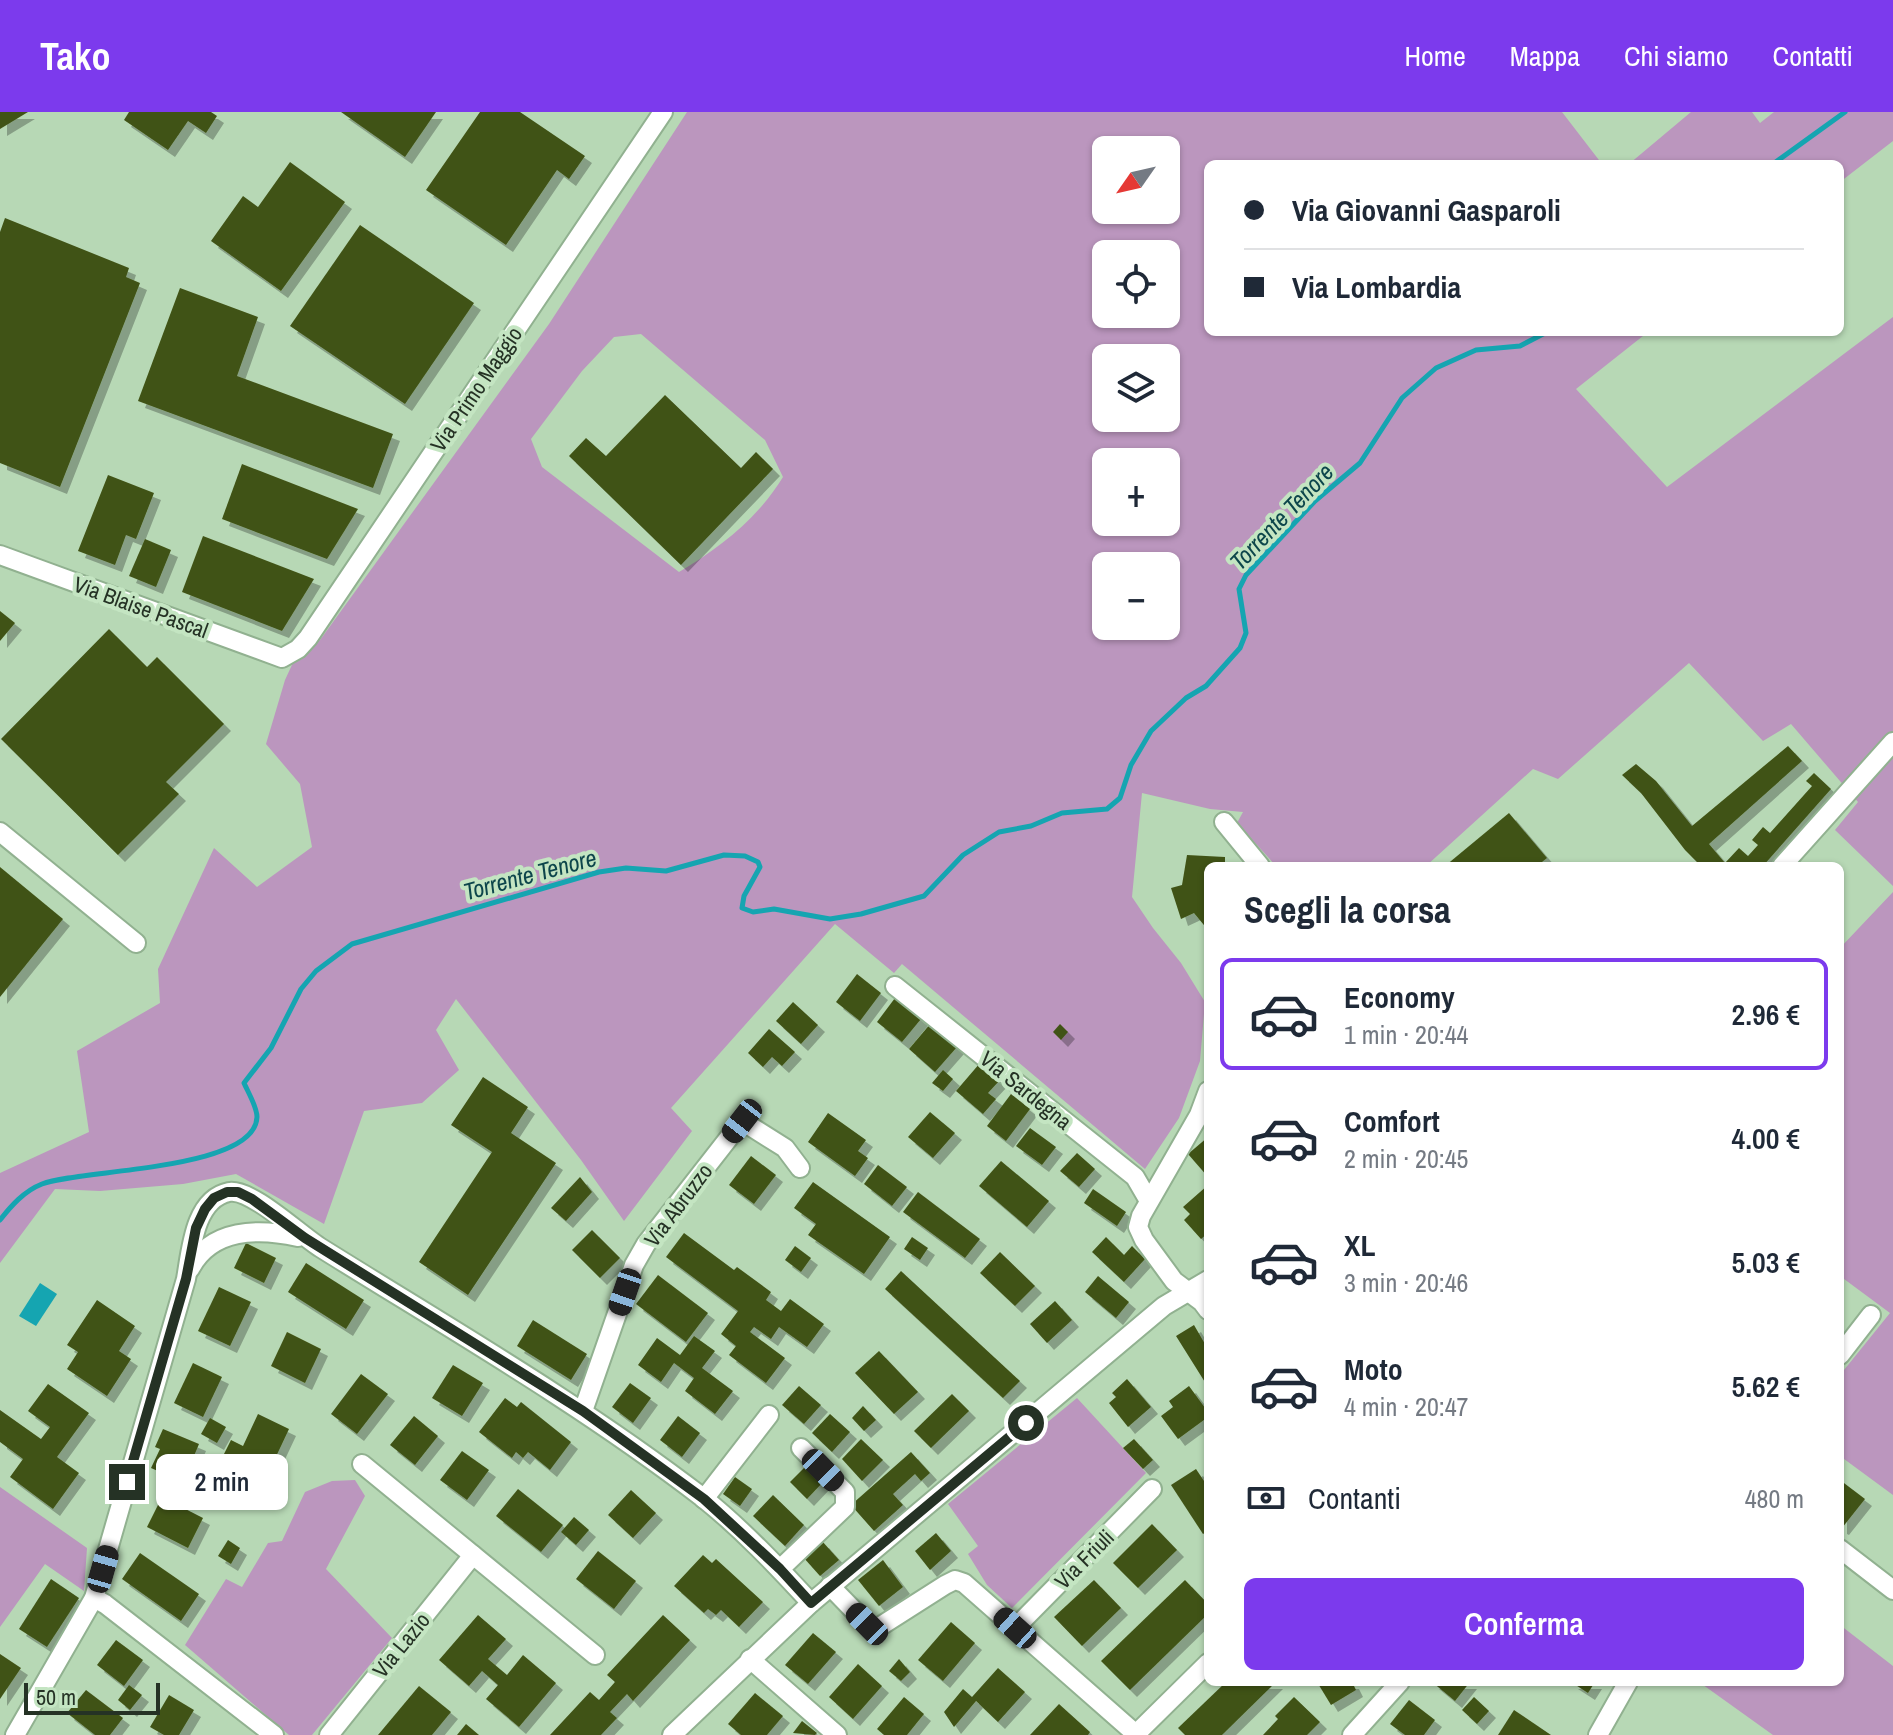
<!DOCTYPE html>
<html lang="it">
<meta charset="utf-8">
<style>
:root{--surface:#fff;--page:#f6f6f7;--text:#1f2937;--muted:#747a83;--line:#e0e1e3;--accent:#7c3aed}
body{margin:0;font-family:"Archivo Narrow",sans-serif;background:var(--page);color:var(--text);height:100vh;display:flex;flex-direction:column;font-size:30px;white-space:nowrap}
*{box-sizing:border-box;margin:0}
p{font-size:26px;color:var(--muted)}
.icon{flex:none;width:44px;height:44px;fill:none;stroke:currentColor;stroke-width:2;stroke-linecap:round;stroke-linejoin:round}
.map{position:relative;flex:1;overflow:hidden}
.details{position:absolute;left:1204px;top:750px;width:640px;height:824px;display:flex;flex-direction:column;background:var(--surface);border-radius:12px;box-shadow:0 2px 6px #0004}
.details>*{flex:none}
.top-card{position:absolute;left:1204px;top:48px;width:640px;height:176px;border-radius:12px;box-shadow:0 2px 6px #0004;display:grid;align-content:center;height:176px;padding:0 40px;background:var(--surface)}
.needle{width:52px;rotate:236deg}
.fabs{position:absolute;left:1092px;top:24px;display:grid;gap:16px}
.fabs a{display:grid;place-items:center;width:88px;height:88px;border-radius:12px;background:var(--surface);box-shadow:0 2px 6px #0004;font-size:40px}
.scale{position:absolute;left:24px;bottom:20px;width:136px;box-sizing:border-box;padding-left:8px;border:4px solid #253225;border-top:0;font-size:22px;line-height:28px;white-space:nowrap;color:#253225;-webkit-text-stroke:6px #c4e5c2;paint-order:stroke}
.end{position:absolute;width:36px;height:36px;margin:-18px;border:10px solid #253225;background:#fff;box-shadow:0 0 0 4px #fff}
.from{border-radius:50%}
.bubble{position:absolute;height:56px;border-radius:12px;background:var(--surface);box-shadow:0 2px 6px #0004;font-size:26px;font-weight:600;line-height:56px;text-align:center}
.car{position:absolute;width:24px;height:48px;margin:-24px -12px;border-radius:10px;box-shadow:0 0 6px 2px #0007;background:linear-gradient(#222 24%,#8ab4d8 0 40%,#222 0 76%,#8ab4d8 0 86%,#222 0)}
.top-card b{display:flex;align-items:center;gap:28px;height:76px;font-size:30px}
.top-card b+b{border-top:2px solid var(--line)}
.top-card i{width:20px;height:20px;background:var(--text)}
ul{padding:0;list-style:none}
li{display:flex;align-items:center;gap:24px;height:112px;margin:0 16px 12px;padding:0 24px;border:4px solid transparent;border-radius:12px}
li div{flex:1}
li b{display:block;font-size:30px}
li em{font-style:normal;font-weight:600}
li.active{border-color:var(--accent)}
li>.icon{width:72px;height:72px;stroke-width:1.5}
h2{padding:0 40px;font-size:36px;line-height:96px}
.pay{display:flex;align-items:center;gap:20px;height:88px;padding:0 40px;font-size:30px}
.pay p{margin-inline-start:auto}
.primary-button{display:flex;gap:16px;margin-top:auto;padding:16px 40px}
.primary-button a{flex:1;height:92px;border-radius:12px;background:var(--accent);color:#fff;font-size:32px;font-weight:600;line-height:92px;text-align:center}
header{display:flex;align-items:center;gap:48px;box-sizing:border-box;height:112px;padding:0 40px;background:var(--accent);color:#fff}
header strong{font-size:38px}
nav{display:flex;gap:44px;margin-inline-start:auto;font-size:28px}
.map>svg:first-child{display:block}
</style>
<header>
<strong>Tako</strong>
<nav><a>Home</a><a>Mappa</a><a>Chi siamo</a><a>Contatti</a></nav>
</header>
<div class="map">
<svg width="1893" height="1623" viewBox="0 0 1893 1623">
<defs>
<filter id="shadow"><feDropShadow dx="7" dy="7" stdDeviation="0" flood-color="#0004"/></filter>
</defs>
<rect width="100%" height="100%" fill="#b7d8b5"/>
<g fill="#bb96be" fill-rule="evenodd">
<path d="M687,0H1562L1602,52H1208V220H1648L1576,277L1667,375L1893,205V774L1835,718L1858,690L1791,612L1763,629L1689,551L1558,667L1533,657L1426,754H1276L1237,711L1243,700L1210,697L1142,681L1132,785L1153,816L1181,851L1205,890L1200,949L1179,1006L1145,1057L902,852L894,861L835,812L671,996L692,1019L624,1109L581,1048L456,887L436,918L459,958L422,991L364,999L324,1112L236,1062L183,1072L100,1079L55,1077L0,1151V1061L89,1020L77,939L160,891L158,857L214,736L257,775L312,735L300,672L266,632L285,568L297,542L320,528L549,212ZM1106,38H1166V98H1106ZM1106,142H1166V202H1106ZM641,222L765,328L783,365C758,406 720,436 679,460L542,355L531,327L582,259L614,225ZM1106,246H1166V306H1106ZM1106,350H1166V410H1106ZM1106,454H1166V514H1106Z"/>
<polygon points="1691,0 1752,0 1760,11 1774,0 1893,0 1893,29 1840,70 1840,52 1629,52"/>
<polygon points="1893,780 1893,1383 1840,1344 1840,1263 1890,1201 1840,1164 1840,836"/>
<polygon points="1077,1286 1146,1361 1012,1496 987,1473 968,1442 978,1434 948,1392"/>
<polygon points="355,1368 365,1384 326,1457 392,1526 312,1623 289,1623 185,1533 226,1467 242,1475 268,1431 282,1429 305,1380 332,1369"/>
<polygon points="0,1375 87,1436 84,1479 45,1452 0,1515"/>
<polygon points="1840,1513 1893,1554 1893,1623 1773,1623 1699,1570 1840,1570"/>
</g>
<polygon fill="#15a5b1" points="40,1171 57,1182 36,1214 19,1204"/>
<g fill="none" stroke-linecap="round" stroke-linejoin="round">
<g stroke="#15a5b1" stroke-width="5">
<polyline points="1773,52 1845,0"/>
<path d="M0,1108C11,1094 24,1079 42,1072C80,1057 255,1059 257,1005C257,995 248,980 244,971L271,936L301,877L316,859L352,832L599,760L626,756L666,759L724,743L745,744L758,750L760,755L744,784L742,796L753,800L774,797L830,807L861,802L924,784L963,743L999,720L1031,714L1062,701L1107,697L1120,686L1131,653L1151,619L1186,586L1206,574L1240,536L1246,521L1239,477L1246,463L1315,389L1360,351L1402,286L1436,256L1476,238L1520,234L1547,220"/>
</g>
</g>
<g fill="#415316" filter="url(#shadow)">
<polygon points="0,0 28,0 0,17"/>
<polygon points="129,0 211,0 217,4 206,21 188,9 168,38 124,8"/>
<polygon points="341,0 436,0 405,45"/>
<polygon points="480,0 520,0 585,44 569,67 557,58 506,133 426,78"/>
<polygon points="290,50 345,90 281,179 211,129 243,84 258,95"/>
<polygon points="5,106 129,156 126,165 140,171 60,375 0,351 0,120"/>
<polygon points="360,113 474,191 405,292 290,214"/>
<polygon points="180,176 258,205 237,264 393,322 373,376 138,289"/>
<polygon points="665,283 741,356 756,340 773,357 681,453 569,344 586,326 606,344"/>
<polygon points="242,352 358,397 327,447 222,407"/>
<polygon points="108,363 154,381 136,427 126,423 115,453 78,439"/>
<polygon points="203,424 314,467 282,519 182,480"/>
<polygon points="145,427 171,438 156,475 129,464"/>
<polygon points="0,499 15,511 0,529"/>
<polygon points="109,517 147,555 157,545 224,612 166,670 179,682 118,743 1,627"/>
<polygon points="1788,634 1802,649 1709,732 1725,751 1739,736 1748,744 1758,733 1752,728 1763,715 1770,721 1812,674 1806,669 1814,661 1831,677 1763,754 1701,754 1685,738 1641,681 1622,663 1636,652 1656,669 1692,714"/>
<polygon points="1509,701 1547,746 1537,754 1445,754"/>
<polygon points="1187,743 1225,745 1225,754 1208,754 1208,818 1194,801 1181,807 1171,776 1182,773"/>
<polygon points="0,755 63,807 0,885"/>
<polygon points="857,862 881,881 860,909 836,890"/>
<polygon points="895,886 921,907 902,930 877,910"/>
<polygon points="793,890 818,913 801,932 776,909"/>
<polygon points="931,911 957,935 935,960 909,937"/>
<polygon points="1060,912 1068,920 1061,928 1053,920"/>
<polygon points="769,917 795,940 782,954 772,945 763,955 748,941"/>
<polygon points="980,951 1000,968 988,981 996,987 983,1002 956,979"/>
<polygon points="943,958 953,967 943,979 932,971"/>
<polygon points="483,965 528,995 511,1021 556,1051 468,1183 419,1150 492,1040 451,1013"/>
<polygon points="1011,982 1030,997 1006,1029 987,1014"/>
<polygon points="930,1000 955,1021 933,1046 908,1025"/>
<polygon points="828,1001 866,1028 858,1039 868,1046 855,1064 808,1030"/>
<polygon points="1030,1016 1056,1035 1042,1053 1016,1034"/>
<polygon points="1208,1025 1208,1065 1188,1042"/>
<polygon points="1077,1041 1095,1057 1079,1075 1060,1059"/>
<polygon points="751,1044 776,1063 754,1092 729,1073"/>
<polygon points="1001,1049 1049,1089 1027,1115 979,1074"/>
<polygon points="878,1053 907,1075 892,1094 864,1072"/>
<polygon points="580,1065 592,1080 566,1109 551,1096"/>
<polygon points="813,1070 890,1125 864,1162 808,1123 816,1112 794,1096"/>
<polygon points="1208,1073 1208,1121 1201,1127 1184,1108 1190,1102 1183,1095"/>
<polygon points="1093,1077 1126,1100 1117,1114 1084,1091"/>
<polygon points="918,1080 980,1127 965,1146 903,1100"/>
<polygon points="592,1118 620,1146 600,1166 572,1138"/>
<polygon points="684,1121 734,1158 737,1155 771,1180 766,1188 781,1199 790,1187 824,1212 807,1235 779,1215 771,1227 754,1215 750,1220 785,1246 766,1271 729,1243 736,1234 721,1222 738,1199 666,1145"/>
<polygon points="912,1125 928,1136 920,1148 904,1137"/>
<polygon points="1106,1125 1124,1143 1132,1134 1145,1147 1124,1170 1092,1140"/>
<polygon points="246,1131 276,1146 264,1171 234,1156"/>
<polygon points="795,1134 811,1146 801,1160 785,1148"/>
<polygon points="1000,1140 1035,1174 1015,1194 980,1161"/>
<polygon points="306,1151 364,1188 346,1217 288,1180"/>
<polygon points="901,1159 1020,1269 1003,1286 885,1177"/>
<polygon points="658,1163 708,1201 686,1230 636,1192"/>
<polygon points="1098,1164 1129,1190 1116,1206 1085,1180"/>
<polygon points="219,1175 251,1190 230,1234 198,1219"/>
<polygon points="97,1188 135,1214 119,1239 131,1247 107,1284 67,1257 78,1240 67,1233"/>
<polygon points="1055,1189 1072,1208 1047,1231 1030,1212"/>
<polygon points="533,1208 587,1242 571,1268 517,1234"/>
<polygon points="1194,1213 1205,1232 1208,1230 1208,1275 1176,1224"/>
<polygon points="287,1220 321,1237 305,1271 271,1254"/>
<polygon points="694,1224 715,1239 702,1256 733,1279 715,1302 685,1279 694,1266 674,1251 661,1270 638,1253 657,1226 680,1243"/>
<polygon points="879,1239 918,1280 894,1302 855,1261"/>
<polygon points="193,1251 222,1265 203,1305 174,1291"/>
<polygon points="453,1253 483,1271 462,1304 432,1286"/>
<polygon points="361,1262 388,1282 357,1322 331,1302"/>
<polygon points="1127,1267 1151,1295 1128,1315 1109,1291 1116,1285 1112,1281"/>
<polygon points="630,1271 651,1286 633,1311 612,1295"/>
<polygon points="48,1272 89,1301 57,1345 79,1361 53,1397 10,1365 23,1347 0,1330 0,1298 41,1327 50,1315 28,1299"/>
<polygon points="799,1274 821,1293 804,1312 782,1293"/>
<polygon points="1189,1274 1208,1300 1208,1305 1178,1327 1161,1304 1173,1295 1169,1289"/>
<polygon points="952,1282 969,1299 931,1336 914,1319"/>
<polygon points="505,1286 517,1295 521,1290 571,1330 550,1358 528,1340 523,1346 516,1340 512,1346 479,1320"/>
<polygon points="863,1294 876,1308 864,1319 852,1306"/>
<polygon points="258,1302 289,1317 273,1351 261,1346 245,1379 213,1364 231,1328 243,1334"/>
<polygon points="830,1302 850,1320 832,1340 812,1321"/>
<polygon points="414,1304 438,1324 415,1353 390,1333"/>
<polygon points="678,1304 700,1321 682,1345 660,1328"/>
<polygon points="210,1306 226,1315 217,1331 201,1322"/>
<polygon points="163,1317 199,1332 183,1370 151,1356 160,1337 155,1335"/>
<polygon points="861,1327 883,1348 862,1369 842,1347"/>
<polygon points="1134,1327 1153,1348 1143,1357 1123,1336"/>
<polygon points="462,1339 489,1358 467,1388 440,1368"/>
<polygon points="911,1340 930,1361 921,1369 915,1362 893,1382 903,1393 874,1419 851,1393"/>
<polygon points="808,1352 825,1368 807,1387 790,1370"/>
<polygon points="1196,1357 1208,1375 1208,1419 1203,1422 1171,1373"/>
<polygon points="735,1365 752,1377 740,1394 723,1382"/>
<polygon points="1840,1368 1865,1387 1842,1416 1840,1415"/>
<polygon points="518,1377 563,1413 541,1440 496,1404"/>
<polygon points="631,1378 656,1401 633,1426 608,1403"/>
<polygon points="773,1383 804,1413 785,1434 753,1404"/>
<polygon points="162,1385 203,1406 188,1436 147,1415"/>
<polygon points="574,1405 589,1418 576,1433 561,1420"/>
<polygon points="1152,1412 1177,1438 1138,1476 1113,1451"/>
<polygon points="936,1421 951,1439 930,1458 915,1439"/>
<polygon points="228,1428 240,1436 231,1452 218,1444"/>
<polygon points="822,1429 839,1448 820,1464 803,1445"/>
<polygon points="598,1439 636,1469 614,1497 576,1467"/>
<polygon points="140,1441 199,1482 181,1509 122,1467"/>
<polygon points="703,1443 712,1451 716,1447 763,1490 739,1515 721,1498 716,1503 708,1497 704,1501 674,1474"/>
<polygon points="883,1448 903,1475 879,1494 858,1468"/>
<polygon points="51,1467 79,1486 47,1535 19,1517"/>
<polygon points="1094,1468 1121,1496 1082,1534 1054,1505"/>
<polygon points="1185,1468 1208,1492 1208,1502 1130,1578 1101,1549"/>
<polygon points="478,1503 506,1527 488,1547 507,1563 523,1543 556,1571 519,1615 486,1587 498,1573 482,1559 469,1574 439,1548"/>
<polygon points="663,1503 690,1528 633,1589 627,1582 610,1600 617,1606 601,1623 550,1623 590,1580 599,1588 615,1570 607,1563"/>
<polygon points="951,1510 975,1531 943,1569 918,1548"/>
<polygon points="813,1521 836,1540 808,1572 785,1553"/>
<polygon points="116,1528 143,1548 124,1574 97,1553"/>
<polygon points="0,1542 21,1556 0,1587"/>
<polygon points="899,1547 910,1560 901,1569 889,1559"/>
<polygon points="858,1552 882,1574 853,1607 829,1585"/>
<polygon points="998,1556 1025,1580 998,1610 976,1589 954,1615 944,1600 963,1577 972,1585"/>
<polygon points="1226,1570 1276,1570 1222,1623 1185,1623 1178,1616"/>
<polygon points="1317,1570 1352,1570 1356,1578 1331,1593"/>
<polygon points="1432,1570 1470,1570 1455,1589"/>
<polygon points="1571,1570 1595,1570 1588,1581"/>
<polygon points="129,1573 142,1583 130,1598 118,1588"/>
<polygon points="419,1574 451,1600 432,1623 378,1623"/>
<polygon points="86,1578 123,1606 110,1623 95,1623 67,1601"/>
<polygon points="755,1581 783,1604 767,1623 741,1623 728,1612"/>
<polygon points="169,1583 194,1598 179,1623 164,1623 150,1615"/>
<polygon points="904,1585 924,1602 907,1623 884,1623 877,1617"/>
<polygon points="1294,1585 1320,1610 1307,1623 1263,1623 1278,1607 1275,1604"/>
<polygon points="1474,1585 1489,1599 1477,1612 1462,1598"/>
<polygon points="1409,1588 1435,1608 1424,1623 1405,1623 1390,1612"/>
<polygon points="1059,1592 1090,1620 1088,1623 1030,1623"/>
<polygon points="1514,1598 1551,1623 1498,1623"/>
<polygon points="802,1609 817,1621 815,1623 793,1621"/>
<polygon points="466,1612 479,1623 457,1623"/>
</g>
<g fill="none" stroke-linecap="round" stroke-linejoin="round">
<defs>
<g id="minor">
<polyline points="0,443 282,546 298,537 308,526 663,0"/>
<polyline points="1224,710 1260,754"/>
<polyline points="0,720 136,831"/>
<polyline points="1782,754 1893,630"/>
<polyline points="895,874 1135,1065 1149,1089"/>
<polyline points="1208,979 1199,1003 1141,1104 1138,1115 1144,1128 1174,1169 1202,1190 1208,1198"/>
<path d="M190,1157C211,1116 259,1116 298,1125"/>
<polyline points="1840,1243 1871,1203"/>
<polyline points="583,1299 634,1153 646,1132 742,1009 785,1036 800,1056"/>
<polyline points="362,1352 595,1543"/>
<polyline points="704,1387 769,1303"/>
<polyline points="1840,1437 1893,1478"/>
<polyline points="780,1457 845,1395 845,1380 801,1336"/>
<polyline points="830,1474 867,1512 876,1517 945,1473 955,1468 964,1471 1137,1623"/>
<polyline points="94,1486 105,1492 274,1623"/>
<polyline points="1015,1516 1152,1377"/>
<polyline points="750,1547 837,1623"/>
<polyline points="1136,1622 1208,1551"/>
<path d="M15,1623L94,1486L186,1167C191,1139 194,1087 229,1080C251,1076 300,1123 321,1136C449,1216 581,1292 702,1385C741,1416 777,1454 811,1491"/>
<polyline points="329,1623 473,1443"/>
<polyline points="672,1623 811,1491 1164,1194 1208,1168"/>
<polyline points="1352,1623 1400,1570"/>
<polyline points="1598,1623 1628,1570"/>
</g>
</defs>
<use href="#minor" stroke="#91b190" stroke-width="22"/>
<use href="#minor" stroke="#fff" stroke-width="18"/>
</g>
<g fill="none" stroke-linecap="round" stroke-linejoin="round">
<polyline stroke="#253225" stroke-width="10" points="127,1370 186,1167 196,1116 205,1097 214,1086 227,1080 238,1080 252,1087 305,1126 583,1299 704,1387 780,1457 811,1491 1026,1311"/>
</g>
<g text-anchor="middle" stroke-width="8" stroke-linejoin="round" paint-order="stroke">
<g font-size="22" fill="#253225" stroke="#c4e5c2">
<text transform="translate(476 277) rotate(-56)" y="8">Via Primo Maggio</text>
<text transform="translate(141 495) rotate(20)" y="8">Via Blaise Pascal</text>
<text transform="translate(1026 978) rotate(39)" y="8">Via Sardegna</text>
<text transform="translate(678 1093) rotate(-53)" y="8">Via Abruzzo</text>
<text transform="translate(1084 1447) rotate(-45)" y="8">Via Friuli</text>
<text transform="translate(401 1533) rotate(-51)" y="8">Via Lazio</text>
</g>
<g font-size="24" font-style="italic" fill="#0d464b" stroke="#c4e5c2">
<text transform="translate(1282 405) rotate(-46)" y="8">Torrente Tenore</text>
<text transform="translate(530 763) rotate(-15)" y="8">Torrente Tenore</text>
</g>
</g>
</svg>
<div class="fabs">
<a><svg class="needle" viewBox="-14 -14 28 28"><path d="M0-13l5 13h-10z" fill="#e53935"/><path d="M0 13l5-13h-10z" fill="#747a83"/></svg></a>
<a><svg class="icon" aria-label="locate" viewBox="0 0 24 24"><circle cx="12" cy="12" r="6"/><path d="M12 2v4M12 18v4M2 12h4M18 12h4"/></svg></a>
<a><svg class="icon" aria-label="layers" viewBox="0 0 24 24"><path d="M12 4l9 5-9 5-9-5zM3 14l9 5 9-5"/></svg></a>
<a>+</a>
<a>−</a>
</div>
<div class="scale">50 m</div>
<i class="end from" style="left:1026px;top:1311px"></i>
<i class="end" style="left:127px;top:1370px"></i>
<div class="bubble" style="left:156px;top:1342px;width:132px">2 min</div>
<i class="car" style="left:742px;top:1009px;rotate:218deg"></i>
<i class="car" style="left:625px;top:1180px;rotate:199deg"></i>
<i class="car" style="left:823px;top:1358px;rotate:135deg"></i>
<i class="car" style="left:103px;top:1457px;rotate:16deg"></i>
<i class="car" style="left:867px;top:1512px;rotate:315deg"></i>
<i class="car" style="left:1015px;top:1516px;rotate:312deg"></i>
<div class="top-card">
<b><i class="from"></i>Via Giovanni Gasparoli</b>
<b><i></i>Via Lombardia</b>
</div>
<section class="details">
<h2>Scegli la corsa</h2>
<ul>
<li class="active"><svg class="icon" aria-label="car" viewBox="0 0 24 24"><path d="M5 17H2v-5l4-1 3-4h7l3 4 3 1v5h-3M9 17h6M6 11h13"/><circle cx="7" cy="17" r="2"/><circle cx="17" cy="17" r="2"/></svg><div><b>Economy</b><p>1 min · 20:44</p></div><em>2.96 €</em></li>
<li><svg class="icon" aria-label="car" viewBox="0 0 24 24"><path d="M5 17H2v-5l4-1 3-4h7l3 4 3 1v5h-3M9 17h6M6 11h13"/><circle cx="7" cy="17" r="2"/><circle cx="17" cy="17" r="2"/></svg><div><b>Comfort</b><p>2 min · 20:45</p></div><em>4.00 €</em></li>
<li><svg class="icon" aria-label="car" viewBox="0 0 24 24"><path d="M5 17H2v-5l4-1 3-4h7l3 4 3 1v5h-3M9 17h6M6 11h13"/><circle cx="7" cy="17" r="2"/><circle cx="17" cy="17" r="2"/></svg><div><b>XL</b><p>3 min · 20:46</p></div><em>5.03 €</em></li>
<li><svg class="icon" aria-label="car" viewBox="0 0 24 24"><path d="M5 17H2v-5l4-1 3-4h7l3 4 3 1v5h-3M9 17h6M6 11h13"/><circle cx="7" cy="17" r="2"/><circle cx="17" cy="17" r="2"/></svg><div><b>Moto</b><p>4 min · 20:47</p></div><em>5.62 €</em></li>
</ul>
<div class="pay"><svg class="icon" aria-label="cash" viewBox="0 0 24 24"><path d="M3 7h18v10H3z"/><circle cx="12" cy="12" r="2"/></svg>Contanti<p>480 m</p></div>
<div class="primary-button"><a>Conferma</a></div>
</section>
</div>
